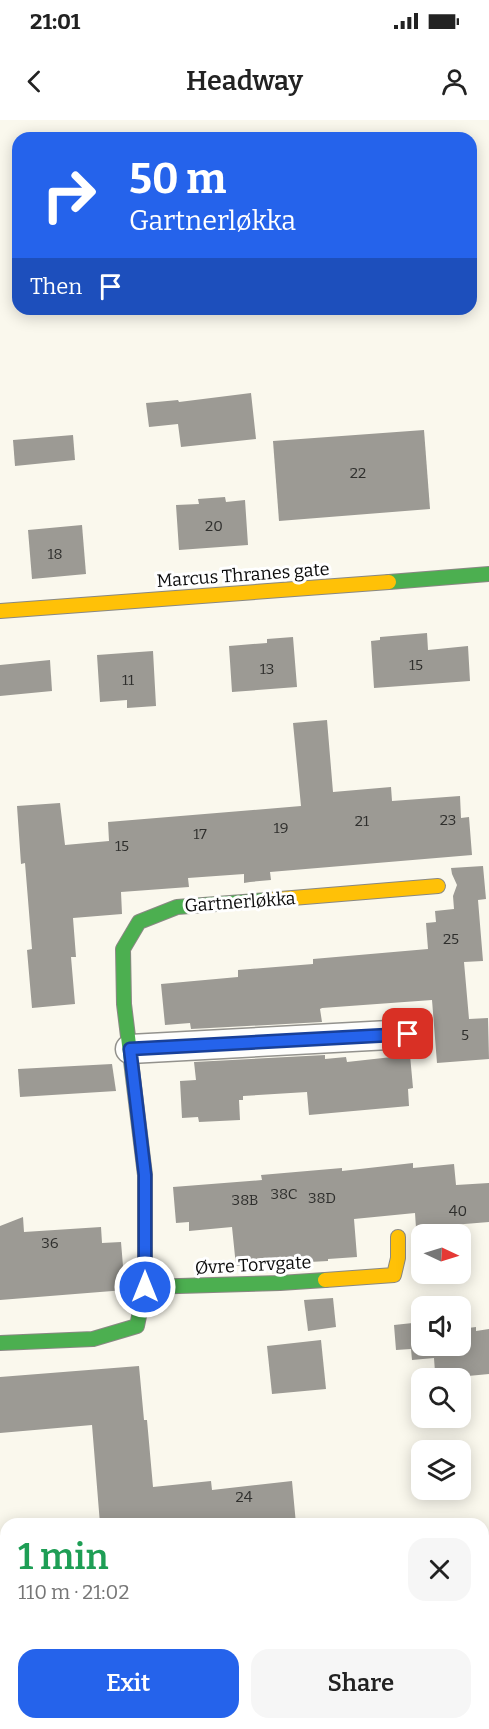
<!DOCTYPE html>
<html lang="en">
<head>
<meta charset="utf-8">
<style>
  :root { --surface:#fff; --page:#f6f6f6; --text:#222; --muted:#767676; --accent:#2563eb }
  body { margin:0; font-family:Bitter,serif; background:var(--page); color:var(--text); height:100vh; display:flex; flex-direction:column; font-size:22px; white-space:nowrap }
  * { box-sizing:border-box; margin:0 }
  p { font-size:20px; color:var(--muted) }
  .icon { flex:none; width:33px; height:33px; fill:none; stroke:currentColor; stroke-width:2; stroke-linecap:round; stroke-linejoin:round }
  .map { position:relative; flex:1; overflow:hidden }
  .panel { position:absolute; left:0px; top:1398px; width:489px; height:212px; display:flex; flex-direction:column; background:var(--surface); border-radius:18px 18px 0 0; box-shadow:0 3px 15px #0003 }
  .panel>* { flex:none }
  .guide { position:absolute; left:12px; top:12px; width:465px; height:183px; border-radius:18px; box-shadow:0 3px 15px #0003; background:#2563eb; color:#fff; overflow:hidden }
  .needle { width:39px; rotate:94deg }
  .tools { position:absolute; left:411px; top:1104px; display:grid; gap:12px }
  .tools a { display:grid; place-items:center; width:60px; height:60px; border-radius:12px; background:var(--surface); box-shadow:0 3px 15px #0003; font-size:30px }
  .pin { position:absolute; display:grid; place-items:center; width:51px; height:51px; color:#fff; margin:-26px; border-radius:12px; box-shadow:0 3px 9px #0006 }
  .me { position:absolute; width:66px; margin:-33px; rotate:0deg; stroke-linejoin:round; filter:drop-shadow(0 0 4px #0008) }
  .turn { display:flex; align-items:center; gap:21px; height:126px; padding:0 18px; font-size:27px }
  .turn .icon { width:78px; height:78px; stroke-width:2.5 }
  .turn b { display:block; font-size:42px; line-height:51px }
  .then { display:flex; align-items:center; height:57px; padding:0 18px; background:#0003; gap:12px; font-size:22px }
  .round { display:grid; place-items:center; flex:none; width:63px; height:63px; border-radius:18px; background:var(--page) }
  .headline { display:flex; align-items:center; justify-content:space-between; height:102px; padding:0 18px }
  h1 { font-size:36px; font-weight:600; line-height:45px; color:#1e9e55 }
  .action { display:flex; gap:12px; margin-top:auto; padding:12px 18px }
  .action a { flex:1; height:69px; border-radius:18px; background:var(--accent); color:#fff; font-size:24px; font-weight:600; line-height:69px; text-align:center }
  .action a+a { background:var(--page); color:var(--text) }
  .status { display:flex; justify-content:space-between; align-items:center; height:42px; padding:0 30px; background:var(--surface); direction:ltr }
  .status svg { height:16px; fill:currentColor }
  header { display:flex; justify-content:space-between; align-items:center; height:78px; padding:0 18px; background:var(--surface); font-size:27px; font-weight:600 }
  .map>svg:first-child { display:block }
  .building { fill:#9c9a94 }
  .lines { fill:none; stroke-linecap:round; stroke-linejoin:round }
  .lane-casing { stroke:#93928d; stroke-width:16 }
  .street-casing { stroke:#93928d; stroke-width:31 }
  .fast-casing { stroke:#898883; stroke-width:16 }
  .slow-casing { stroke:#898883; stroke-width:16 }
  .lane { stroke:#fefefc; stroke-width:14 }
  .street { stroke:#fefefc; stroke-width:28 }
  .fast { stroke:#4caf50; stroke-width:14 }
  .slow { stroke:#ffc107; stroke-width:14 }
  .route-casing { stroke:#184099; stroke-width:15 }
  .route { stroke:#2563eb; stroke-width:10 }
  .labels { text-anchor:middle; stroke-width:6; stroke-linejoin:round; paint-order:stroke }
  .number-label { font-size:15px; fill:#2f2f2d }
  .street-label { font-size:18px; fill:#0b0b0b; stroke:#fff }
</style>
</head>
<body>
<div class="status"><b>21:01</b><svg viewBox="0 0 49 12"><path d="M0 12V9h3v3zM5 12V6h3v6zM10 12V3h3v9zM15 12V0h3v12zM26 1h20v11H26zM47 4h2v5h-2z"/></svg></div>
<header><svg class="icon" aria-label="back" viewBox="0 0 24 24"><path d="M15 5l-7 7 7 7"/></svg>Headway<svg class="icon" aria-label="person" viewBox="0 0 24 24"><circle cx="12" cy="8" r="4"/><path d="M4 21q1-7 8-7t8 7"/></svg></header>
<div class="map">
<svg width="489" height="1609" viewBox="0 0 489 1609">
  <rect width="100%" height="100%" fill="#faf8ed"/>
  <g class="building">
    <path d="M251 273 256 319 181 327 178 304 149 307 146 283 178 280 179 282Z"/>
    <path d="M424 310 430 389 279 401 273 321Z"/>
    <path d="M73 315 75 340 15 346 13 320Z"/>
    <path d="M225 377 226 382 245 380 248 425 179 430 176 385 199 384 198 379Z"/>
    <path d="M82 405 86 454 32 459 28 410Z"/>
    <path d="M427 513 428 530 468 526 470 561 374 568 371 521 380 520V517Z"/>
    <path d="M293 517 297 567 232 572 229 526 267 523V519Z"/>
    <path d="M153 531 156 586 127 588V580L100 582 97 535Z"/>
    <path d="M50 540 52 571 0 576V545Z"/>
    <path d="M327 600 333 672 391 667 392 681 460 676 461 698 469 697 472 735 270 752 271 760 250 762 244 763V754L188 758 189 767 121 772 122 794 73 798 76 837H71L75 884 32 888 27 830 32 829 25 743 21 744 17 686 60 683 65 725 109 721 108 702 301 686 293 603Z"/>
    <path d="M483 746 486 779 478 780 483 841 464 842 469 899 488 898 489 939 437 943 432 880 322 888 320 889 322 902 191 909 190 903 165 905 161 864 238 857V850L313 844V839L428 829 426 803 436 802 435 791 454 789 453 776 457 765 452 754 451 748Z"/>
    <path d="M325 935V939L346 937 347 942 410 935 413 968 408 969 409 986 309 995 307 972 243 976V980H239L240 1000 199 1002 198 997 182 998 180 961 196 960 194 942Z"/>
    <path d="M112 944 116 971 20 977 18 949Z"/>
    <path d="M413 1043V1048L454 1044 456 1065 489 1063V1102L416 1108 415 1093 354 1099 357 1137 328 1139V1141L236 1146 232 1107 189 1111V1102L176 1103 173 1067 262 1060 261 1055 342 1048V1051Z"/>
    <path d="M23 1097 24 1112 101 1107 102 1123 121 1122 125 1170 0 1180V1106Z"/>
    <path d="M333 1178 336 1207 308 1211 304 1180Z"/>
    <path d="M422 1202V1226H460V1209L476 1207V1211L489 1209V1254L447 1258V1251L435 1252 434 1238 412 1240 411 1229 396 1230 394 1205Z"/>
    <path d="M321 1220 326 1269 272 1274 267 1226Z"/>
    <path d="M139 1246 144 1300H147L153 1367 211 1361 212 1370 292 1361 296 1404H100L92 1305 0 1313V1257Z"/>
  </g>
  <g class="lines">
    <defs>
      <path id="lane" d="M252 1604 253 1609"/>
      <g id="street">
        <path d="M130 929 408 914"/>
        <path d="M483 1442 489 1438"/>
        <path d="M0 1563 6 1562"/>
        <path d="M18 1604V1609"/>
      </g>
      <g id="fast">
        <path d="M389 462 489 454"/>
        <path d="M145 1167V1055L124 884 123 829 139 802 177 787 268 780"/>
        <path d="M0 1223 93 1219 137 1206 145 1167 280 1163 325 1160"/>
      </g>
      <g id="slow">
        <path d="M0 491 389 462"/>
        <path d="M268 780 438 766"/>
        <path d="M325 1160 394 1155 398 1138V1117"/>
      </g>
    </defs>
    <use href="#lane" class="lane-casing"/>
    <use href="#street" class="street-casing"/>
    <use href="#fast" class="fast-casing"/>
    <use href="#slow" class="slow-casing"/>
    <use href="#lane" class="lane"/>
    <use href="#street" class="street"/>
    <use href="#fast" class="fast"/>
    <use href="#slow" class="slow"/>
  </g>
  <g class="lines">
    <defs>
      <path id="route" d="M145 1167V1055L130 929 408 914"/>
    </defs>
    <use href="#route" class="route-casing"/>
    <use href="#route" class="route"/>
  </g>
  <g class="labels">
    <g class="number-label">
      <text x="358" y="358">22</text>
      <text x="214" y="411">20</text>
      <text x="55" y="439">18</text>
      <text x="416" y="550">15</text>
      <text x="267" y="554">13</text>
      <text x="128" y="565">11</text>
      <text x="448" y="705">23</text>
      <text x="362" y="706">21</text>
      <text x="281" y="713">19</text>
      <text x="200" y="719">17</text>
      <text x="122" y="731">15</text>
      <text x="451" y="824">25</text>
      <text x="465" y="920">5</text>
      <text x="284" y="1079">38C</text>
      <text x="322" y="1083">38D</text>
      <text x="245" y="1085">38B</text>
      <text x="458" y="1096">40</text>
      <text x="50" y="1128">36</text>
      <text x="244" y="1382">24</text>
    </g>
    <g class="street-label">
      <text transform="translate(243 455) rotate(-4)" y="6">Marcus Thranes gate</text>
      <text transform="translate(240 782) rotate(-4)" y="6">Gartnerløkka</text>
      <text transform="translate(253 1145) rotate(-3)" y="6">Øvre Torvgate</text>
    </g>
  </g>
</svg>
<div class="tools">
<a><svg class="needle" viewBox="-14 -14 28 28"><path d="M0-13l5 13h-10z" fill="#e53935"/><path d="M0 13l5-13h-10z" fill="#767676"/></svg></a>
<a><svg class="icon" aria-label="sound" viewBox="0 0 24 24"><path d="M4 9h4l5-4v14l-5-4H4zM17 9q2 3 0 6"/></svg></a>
<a><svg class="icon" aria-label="search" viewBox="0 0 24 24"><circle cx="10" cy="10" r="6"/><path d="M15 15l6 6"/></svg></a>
<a><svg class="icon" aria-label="layers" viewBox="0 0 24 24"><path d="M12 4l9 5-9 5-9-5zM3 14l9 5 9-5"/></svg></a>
</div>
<div class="pin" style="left:408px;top:914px;background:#d93025"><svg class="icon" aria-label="arrive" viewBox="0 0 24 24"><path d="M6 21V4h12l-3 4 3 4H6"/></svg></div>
<svg class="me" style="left:145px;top:1167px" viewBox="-20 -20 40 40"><circle r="17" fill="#2563eb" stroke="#fff" stroke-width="3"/><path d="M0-11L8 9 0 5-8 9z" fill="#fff"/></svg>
<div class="guide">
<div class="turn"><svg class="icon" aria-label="right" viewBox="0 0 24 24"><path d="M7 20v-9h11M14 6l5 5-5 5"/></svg><div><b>50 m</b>Gartnerløkka</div></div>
<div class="then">Then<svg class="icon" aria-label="arrive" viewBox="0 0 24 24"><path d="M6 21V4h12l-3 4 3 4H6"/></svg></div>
</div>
<section class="panel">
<div class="headline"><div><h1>1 min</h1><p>110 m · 21:02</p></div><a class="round"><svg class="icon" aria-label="close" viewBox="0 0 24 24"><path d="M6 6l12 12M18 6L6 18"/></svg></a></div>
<div class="action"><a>Exit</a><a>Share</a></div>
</section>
</div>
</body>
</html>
